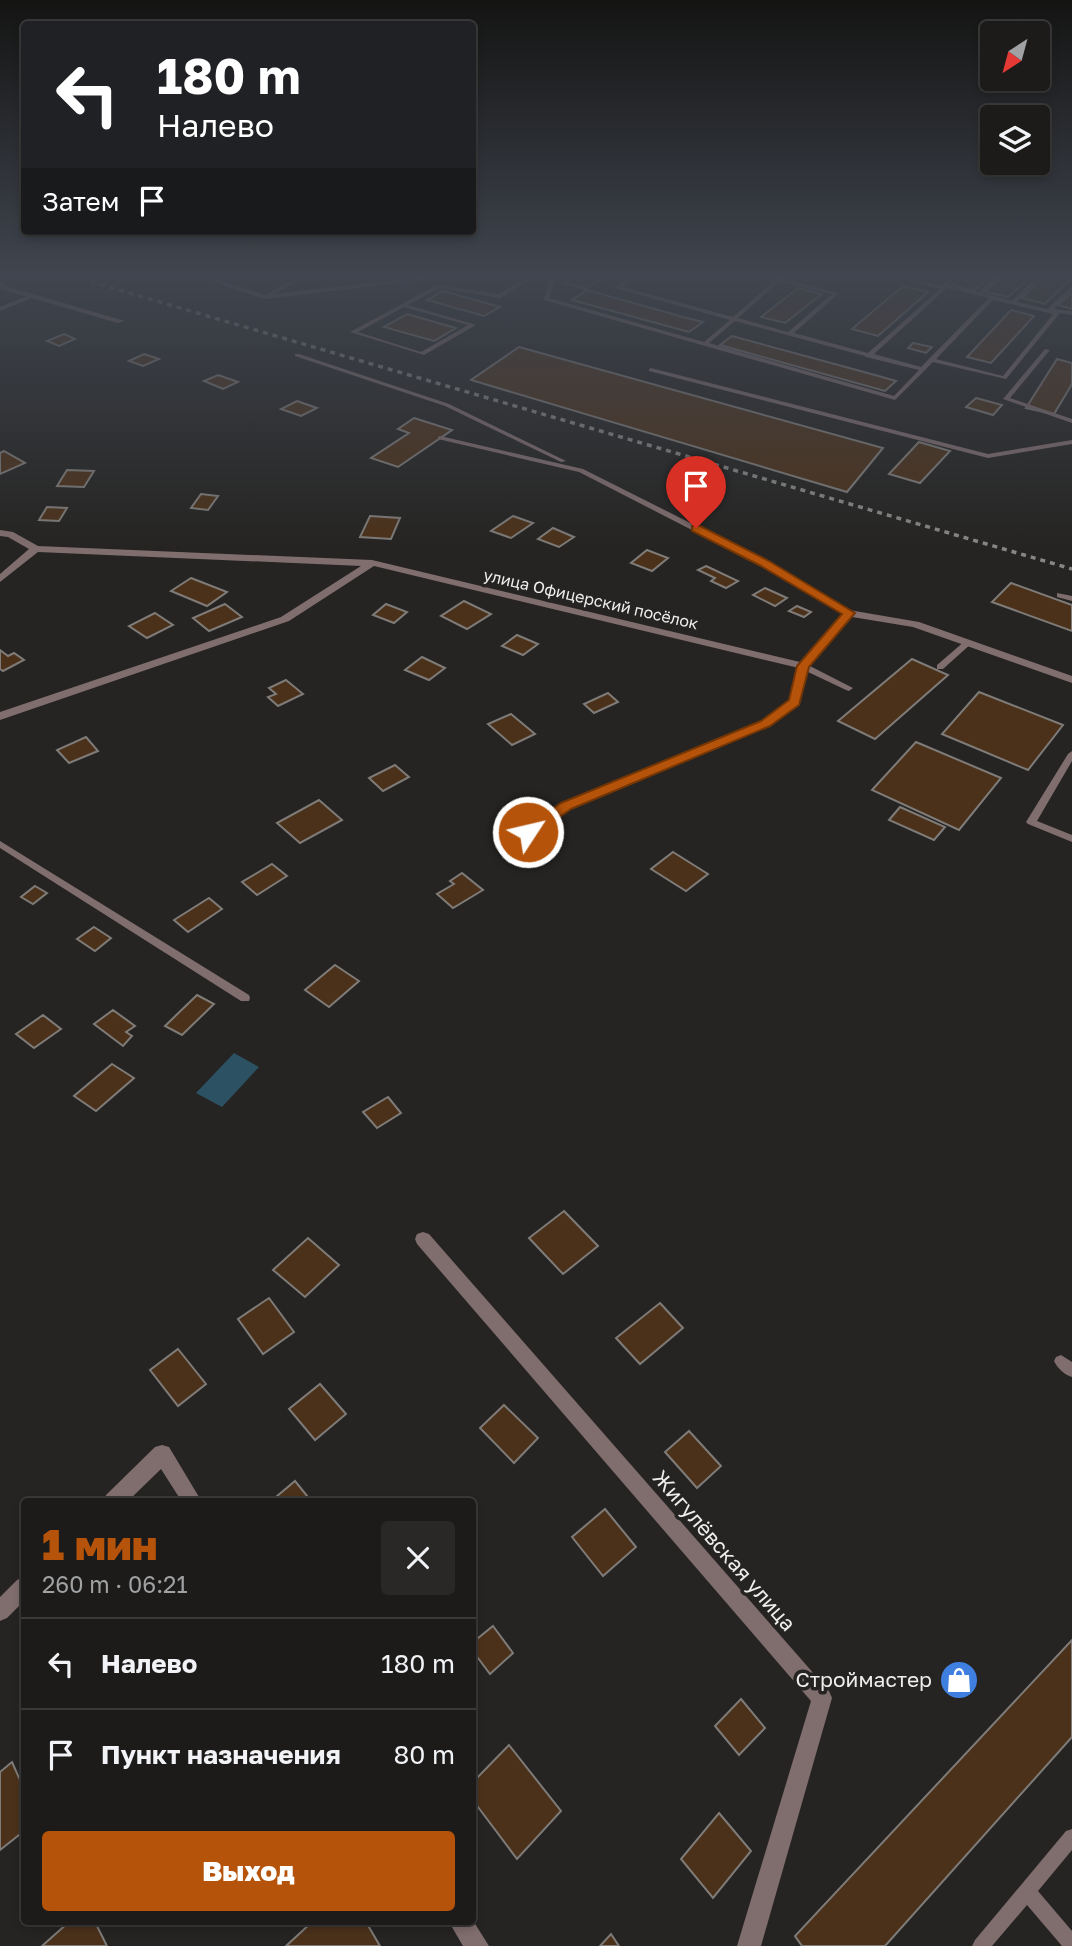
<!DOCTYPE html>
<html lang="ru">
<head>
<meta charset="utf-8">
<style>
  :root { --surface:#1c1b1a; --page:#292827; --text:#f1f3f6; --muted:#a0a1a2; --line:#3a3939; --accent:#b45309 }
  body { margin:0; font-family:"Golos Text",sans-serif; background:var(--page); color:var(--text); height:100vh; display:flex; flex-direction:column; font-size:26px; white-space:nowrap }
  * { box-sizing:border-box; margin:0 }
  p { font-size:23px; color:var(--muted) }
  .icon { flex:none; width:38px; height:38px; fill:none; stroke:currentColor; stroke-width:2; stroke-linecap:round; stroke-linejoin:round }
  .map { position:relative; flex:1; overflow:hidden }
  .panel { position:absolute; left:21px; top:1498px; width:455px; height:427px; display:flex; flex-direction:column; background:var(--surface); border-radius:7px; box-shadow:0 4px 10px #0003,0 0 0 2px var(--line) }
  .panel>* { flex:none }
  .banner { position:absolute; left:21px; top:21px; width:455px; height:214px; border-radius:7px; box-shadow:0 4px 10px #0003,0 0 0 2px var(--line); background:#202124; color:#fff; overflow:hidden }
  .needle { width:46px; rotate:216deg }
  .fabs { position:absolute; left:980px; top:21px; display:grid; gap:14px }
  .fabs a { display:grid; place-items:center; width:70px; height:70px; border-radius:7px; background:var(--surface); box-shadow:0 4px 10px #0003,0 0 0 2px var(--line); font-size:35px }
  .pin { position:absolute; display:grid; place-items:center; width:60px; height:60px; color:#fff; margin:-72px -30px; border-radius:50% 50% 50% 0; rotate:-45deg; box-shadow:0 0 7px #0007 }
  .pin .icon { rotate:45deg }
  .me { position:absolute; width:77px; margin:-38px; rotate:55deg; stroke-linejoin:round; filter:drop-shadow(0 0 5px #0008) }
  .turn { display:flex; align-items:center; gap:24px; height:147px; padding:0 21px; font-size:32px }
  .turn .icon { width:91px; height:91px; stroke-width:2.5 }
  .turn b { display:block; font-size:49px; line-height:60px }
  .then { display:flex; align-items:center; height:66px; padding:0 21px; background:#0003; gap:14px; font-size:26px }
  .round { display:grid; place-items:center; flex:none; width:74px; height:74px; border-radius:7px; background:var(--page) }
  .overview { display:flex; align-items:center; justify-content:space-between; height:119px; padding:0 21px }
  h1 { font-size:42px; font-weight:800; line-height:52px; color:var(--accent) }
  .action { display:flex; gap:14px; margin-top:auto; padding:14px 21px }
  .action a { flex:1; height:80px; border-radius:7px; background:var(--accent); color:#fff; font-size:28px; font-weight:800; line-height:80px; text-align:center }
  ul { padding:0; list-style:none }
  li { display:flex; align-items:center; gap:21px; height:91px; padding:0 21px; border-top:2px solid var(--line) }
  li div { flex:1 }
  li b { display:block; font-size:26px }
  li em { font-style:normal }
  .map>svg:first-child { display:block }
  .water { fill:#2c5163 }
  .building { fill:#4b311a; stroke:#7e7b78; stroke-width:2 }
  .lines { fill:none; stroke-linecap:round; stroke-linejoin:round }
  .lane { fill:#806d6e; fill-rule:evenodd }
  .street { fill:#806d6e; fill-rule:evenodd }
  .rail { stroke:#878684; stroke-width:3.5; stroke-dasharray:5 5; stroke-linecap:butt }
  .route { fill:#b45309; stroke:#753606; stroke-width:2 }
  .labels { text-anchor:middle; stroke-width:7; stroke-linejoin:round; paint-order:stroke }
  .far-street-label { font-size:16px; fill:#eeedeb; stroke:#252422 }
  .near-street-label { font-size:21px; fill:#eeedeb; stroke:#252422 }
  .near-poi-label { font-size:21px; fill:#eeedeb; stroke:#252422; text-anchor:end }
</style>
</head>
<body>
<div class="map">
<svg width="1072" height="1946" viewBox="0 0 1072 1946">
  <rect width="100%" height="100%" fill="#252422"/>
  <path class="water" d="M234 1053 259 1067 222 1107 196 1093Z"/>
  <g class="building">
    <path d="M576 276H606L585 289 564 283Z"/>
    <path d="M963 276H991L974 291 952 285Z"/>
    <path d="M1004 276H1032L1008 297 985 292Z"/>
    <path d="M1045 276 1072 278 1045 304 1022 298Z"/>
    <path d="M903 286 928 292 878 336 852 329Z"/>
    <path d="M798 288 822 294 785 323 761 317Z"/>
    <path d="M587 290 683 317 703 322 689 332 572 300Z"/>
    <path d="M443 291 500 307 484 316 427 300Z"/>
    <path d="M1072 293V309L1058 305Z"/>
    <path d="M1011 310 1034 316 991 363 967 357Z"/>
    <path d="M407 314 456 328 434 341 384 327Z"/>
    <path d="M64 334 75 339 59 346 47 341Z"/>
    <path d="M732 336 875 375 896 381 885 391 720 345Z"/>
    <path d="M913 343 932 347 926 353 908 348Z"/>
    <path d="M519 347 883 448 847 492 471 380Z"/>
    <path d="M144 354 159 359 143 366 129 361Z"/>
    <path d="M1057 359 1072 363V384L1054 414 1026 408Z"/>
    <path d="M218 375 238 382 223 389 204 381Z"/>
    <path d="M976 398 1002 405 993 415 966 407Z"/>
    <path d="M297 401 317 408 301 416 281 409Z"/>
    <path d="M414 418 452 430 398 467 371 458 409 433 398 429Z"/>
    <path d="M919 442 950 451 920 483 889 474Z"/>
    <path d="M4 451 25 463 0 474V453Z"/>
    <path d="M67 470 94 471 84 487 57 486Z"/>
    <path d="M201 494 218 496 208 510 191 508Z"/>
    <path d="M47 507 67 508 59 521 39 520Z"/>
    <path d="M370 516 400 518 391 539 360 537Z"/>
    <path d="M513 516 533 523 511 538 491 531Z"/>
    <path d="M553 528 574 537 559 547 538 539Z"/>
    <path d="M647 550 668 558 652 571 631 563Z"/>
    <path d="M706 566 738 581 726 588 711 581 715 578 698 570Z"/>
    <path d="M191 578 227 592 207 606 171 591Z"/>
    <path d="M1011 583 1072 605V631L992 602Z"/>
    <path d="M765 588 787 598 775 606 753 595Z"/>
    <path d="M464 601 491 614 467 629 441 616Z"/>
    <path d="M225 604 242 617 209 631 193 618Z"/>
    <path d="M386 604 407 612 394 623 373 615Z"/>
    <path d="M797 606 811 612 804 617 789 611Z"/>
    <path d="M155 613 173 625 147 638 129 626Z"/>
    <path d="M517 635 538 644 523 655 502 646Z"/>
    <path d="M0 650 8 656 14 653 24 660 3 671 0 669Z"/>
    <path d="M422 657 445 668 429 680 405 670Z"/>
    <path d="M912 659 948 675 875 739 838 721Z"/>
    <path d="M286 680 303 694 278 706 268 697 276 694 269 688Z"/>
    <path d="M979 692 1063 725 1028 770 942 734Z"/>
    <path d="M608 693 618 702 594 713 584 704Z"/>
    <path d="M511 714 535 734 512 745 488 724Z"/>
    <path d="M86 737 98 751 69 763 57 750Z"/>
    <path d="M916 742 1001 778 959 830 872 790Z"/>
    <path d="M395 765 409 777 383 791 369 778Z"/>
    <path d="M319 800 342 820 300 843 277 823Z"/>
    <path d="M900 807 945 827 934 840 889 820Z"/>
    <path d="M673 852 708 874 686 891 651 869Z"/>
    <path d="M272 864 287 876 257 895 242 882Z"/>
    <path d="M462 873 483 890 453 908 437 894 454 884 450 881Z"/>
    <path d="M35 886 47 893 33 904 21 897Z"/>
    <path d="M209 898 222 909 188 932 174 920Z"/>
    <path d="M94 927 111 938 95 951 77 939Z"/>
    <path d="M335 965 359 981 329 1007 305 990Z"/>
    <path d="M197 995 214 1004 182 1035 165 1026Z"/>
    <path d="M113 1010 135 1026 126 1032 132 1036 123 1046 94 1024Z"/>
    <path d="M43 1015 61 1029 34 1048 16 1034Z"/>
    <path d="M112 1064 134 1078 96 1111 74 1096Z"/>
    <path d="M388 1097 401 1113 377 1128 363 1112Z"/>
    <path d="M564 1211 598 1246 563 1274 529 1238Z"/>
    <path d="M308 1238 339 1265 305 1297 273 1270Z"/>
    <path d="M269 1298 294 1332 263 1354 238 1319Z"/>
    <path d="M660 1303 683 1328 640 1364 616 1338Z"/>
    <path d="M178 1349 206 1384 178 1406 150 1370Z"/>
    <path d="M320 1384 346 1414 315 1440 289 1409Z"/>
    <path d="M504 1405 538 1438 514 1463 480 1428Z"/>
    <path d="M689 1431 721 1466 697 1488 665 1452Z"/>
    <path d="M295 1481 312 1502H270Z"/>
    <path d="M605 1509 636 1547 603 1576 572 1537Z"/>
    <path d="M493 1626 513 1653 490 1674 472 1650V1643Z"/>
    <path d="M1072 1640V1737L885 1946H802L795 1936Z"/>
    <path d="M741 1699 765 1728 739 1755 715 1726Z"/>
    <path d="M509 1745 561 1811 517 1859 472 1799V1783Z"/>
    <path d="M12 1762 24 1789V1831L0 1850V1772Z"/>
    <path d="M719 1813 751 1851 713 1898 681 1859Z"/>
    <path d="M69 1922H95L107 1946H42Z"/>
    <path d="M312 1922H366L380 1946H286Z"/>
    <path d="M611 1934 619 1946H600Z"/>
  </g>
  <g class="lines">
    <g class="lane">
      <path d="M299 276H307L267 298 262 297Z"/>
      <path d="M529 276H536L500 298 440 288 408 305 476 325 424 355 350 332 437 285 499 294ZM404 307 468 325 421 352 358 332Z"/>
      <path d="M550 276H556L549 298 704 342 730 320 615 288 632 276H639L622 287 733 317 774 281 738 276 777 278 779 276H786L782 279 839 293 794 333 868 353 940 289 891 276H902L941 286 951 276H958L948 285 978 292 995 276H1002L983 293 1012 301 1037 276H1043L1017 302 1047 309 1072 286V291L1054 309 1072 311V315L1060 313 1006 379 933 362 895 400 544 300ZM779 282 832 294 788 332 738 318ZM947 288 989 298 921 367 874 354ZM993 300 1053 314 1003 376 936 359ZM735 321 865 356 866 357 919 370 894 396 709 343Z"/>
      <path d="M32 294 35 296 34 297 0 311V307Z"/>
      <path d="M1045 349 1050 350 1010 398 1072 419V423L1003 399Z"/>
      <path d="M295 354H299L449 404 566 461 561 462 445 406 295 356Z"/>
      <path d="M651 368 988 454 1072 440V444L988 458 649 371V369Z"/>
      <path d="M440 436 583 469 768 562 853 613 852 615H846L762 566 579 472 438 439V437Z"/>
      <path d="M1057 593 1072 596V601L1057 597Z"/>
      <path d="M965 641H968L972 643 943 669H937V665Z"/>
      <path d="M800 664H806L853 688 849 691 846 690 806 671 798 704 768 725 569 808 531 834H525L523 832 525 830 563 804 762 721 791 701Z"/>
      <path d="M1072 751V761L1037 821 1072 835V842L1028 824 1026 822 1068 754Z"/>
      <path d="M0 841 249 995 250 998 249 1001H241L0 848Z"/>
      <path d="M1061 1355 1072 1362V1377C1065 1375 1057 1368 1054 1361L1056 1357Z"/>
      <path d="M1072 1829V1850L1038 1891 1072 1931V1946H1062L1027 1905 992 1946H972L975 1940 1066 1831Z"/>
    </g>
    <g class="street">
      <path d="M195 276H207L265 295 432 276H458L265 299Z"/>
      <path d="M0 279 6 286 125 321 118 323 0 289Z"/>
      <path d="M0 530 13 532 38 546 372 560 800 662 845 611 849 610 919 622 1072 676V683L913 627 852 617 807 668 803 669 374 566 289 621 0 720V712L281 617 361 566 38 552 0 582V574L29 549 8 537 0 536Z"/>
      <path d="M423 1232 429 1234 829 1691 832 1698 761 1946H737L811 1701 417 1244 415 1239 417 1234Z"/>
      <path d="M162 1445 169 1447 202 1502H182L161 1469 127 1502H104L106 1495 155 1447Z"/>
      <path d="M24 1577V1601L7 1618 0 1621V1597L17 1580Z"/>
      <path d="M472 1919 489 1946H463L449 1922H472Z"/>
    </g>
    <path class="rail" d="M71 276 1072 569"/>
  </g>
  <linearGradient id="sky" x2="0" y2="1"><stop stop-color="#141413"/><stop offset="0.5" stop-color="#40454f"/><stop offset="1" stop-color="#40454f" stop-opacity="0"/></linearGradient>
  <rect width="1072" height="549" fill="url(#sky)"/>
  <path class="route" d="M692 526H700L769 561 855 613 809 667 799 705 770 726 571 809 533 836H523L521 832 523 829 561 803 761 721 789 700 797 666 842 614 761 566 692 531Z"/>
  <defs>
    <symbol id="shop-disc" viewBox="-11 -11 22 22"><circle r="9.5" fill="#3f7fe0" stroke="#252422"/><path d="M-5-2.5h2.3a2.7 3.5 0 0 1 5.4 0H5L5.5 6h-11ZM-1.5-2.5h3a1.5 2.3 0 0 0-3 0Z" fill="#fff"/></symbol>
  </defs>
  <g fill-rule="evenodd">
    <use href="#shop-disc" x="937" y="1658" width="44" height="44"/>
  </g>
  <g class="labels">
    <g class="far-street-label">
      <text transform="translate(591 599) rotate(13)" y="6">улица Офицерский посёлок</text>
    </g>
    <g class="near-street-label">
      <text transform="translate(724 1551) rotate(49)" y="7">Жигулёвская улица</text>
    </g>
    <g class="near-poi-label">
      <text x="932" y="1687">Строймастер</text>
    </g>
  </g>
</svg>
<div class="fabs">
<a><svg class="needle" viewBox="-14 -14 28 28"><path d="M0-13l5 13h-10z" fill="#e53935"/><path d="M0 13l5-13h-10z" fill="#a0a1a2"/></svg></a>
<a><svg class="icon" aria-label="layers" viewBox="0 0 24 24"><path d="M12 4l9 5-9 5-9-5zM3 14l9 5 9-5"/></svg></a>
</div>
<div class="pin" style="left:696px;top:528px;background:#d93025"><svg class="icon" aria-label="arrive" viewBox="0 0 24 24"><path d="M6 21V4h12l-3 4 3 4H6"/></svg></div>
<svg class="me" style="left:528px;top:832px" viewBox="-20 -20 40 40"><circle r="17" fill="#b45309" stroke="#fff" stroke-width="3"/><path d="M0-11L8 9 0 5-8 9z" fill="#fff"/></svg>
<div class="banner">
<div class="turn"><svg class="icon" aria-label="left" viewBox="0 0 24 24"><path d="M17 20v-9H6M10 6l-5 5 5 5"/></svg><div><b>180 m</b>Налево</div></div>
<div class="then">Затем<svg class="icon" aria-label="arrive" viewBox="0 0 24 24"><path d="M6 21V4h12l-3 4 3 4H6"/></svg></div>
</div>
<section class="panel">
<div class="overview"><div><h1>1 мин</h1><p>260 m · 06:21</p></div><a class="round"><svg class="icon" aria-label="close" viewBox="0 0 24 24"><path d="M6 6l12 12M18 6L6 18"/></svg></a></div>
<ul>
<li><svg class="icon" aria-label="left" viewBox="0 0 24 24"><path d="M17 20v-9H6M10 6l-5 5 5 5"/></svg><div><b>Налево</b></div><em>180 m</em></li>
<li><svg class="icon" aria-label="arrive" viewBox="0 0 24 24"><path d="M6 21V4h12l-3 4 3 4H6"/></svg><div><b>Пункт назначения</b></div><em>80 m</em></li>
</ul>
<div class="action"><a>Выход</a></div>
</section>
</div>
</body>
</html>
